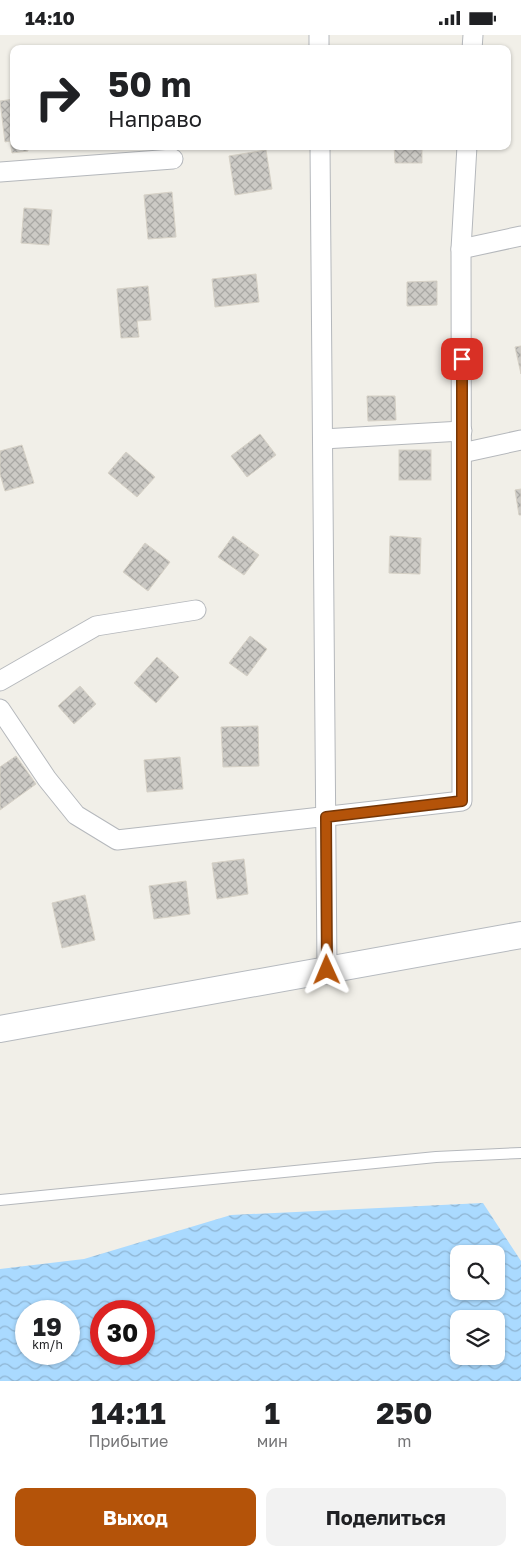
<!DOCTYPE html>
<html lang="ru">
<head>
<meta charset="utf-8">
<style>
  :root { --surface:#fff; --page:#f2f2f2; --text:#202124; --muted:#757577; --accent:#b45309 }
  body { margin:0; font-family:"Golos Text",sans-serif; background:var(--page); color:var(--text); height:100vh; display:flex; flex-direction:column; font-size:19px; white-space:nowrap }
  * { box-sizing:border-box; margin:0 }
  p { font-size:16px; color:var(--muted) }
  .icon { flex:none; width:28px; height:28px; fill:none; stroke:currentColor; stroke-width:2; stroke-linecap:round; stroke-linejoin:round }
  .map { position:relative; height:1346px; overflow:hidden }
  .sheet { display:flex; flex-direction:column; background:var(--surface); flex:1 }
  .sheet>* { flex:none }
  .guide { position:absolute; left:10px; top:10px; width:501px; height:105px; border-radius:10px; box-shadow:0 1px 4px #0004; background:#fff; color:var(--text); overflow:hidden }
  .tools { position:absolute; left:450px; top:1210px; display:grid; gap:10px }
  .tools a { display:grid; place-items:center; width:55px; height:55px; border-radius:10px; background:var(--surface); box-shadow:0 1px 4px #0004; font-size:25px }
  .speed { position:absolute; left:15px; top:1265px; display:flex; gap:10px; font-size:25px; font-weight:700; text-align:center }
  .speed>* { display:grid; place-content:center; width:65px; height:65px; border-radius:50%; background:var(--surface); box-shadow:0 1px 4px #0004; line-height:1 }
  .speed small { font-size:12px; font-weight:400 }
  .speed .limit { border:8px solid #d22; background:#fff; color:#111 }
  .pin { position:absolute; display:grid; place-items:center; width:42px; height:42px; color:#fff; margin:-21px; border-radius:10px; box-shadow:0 2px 8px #0006 }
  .me { position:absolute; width:55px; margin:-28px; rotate:359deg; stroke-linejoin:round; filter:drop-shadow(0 0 4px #0008) }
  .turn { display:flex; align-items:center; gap:18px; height:105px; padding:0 15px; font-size:22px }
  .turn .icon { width:65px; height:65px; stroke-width:2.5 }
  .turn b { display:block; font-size:35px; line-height:42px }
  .eta { display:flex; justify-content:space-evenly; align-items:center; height:85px; text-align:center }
  .eta b { font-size:30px; font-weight:700; line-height:35px }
  .cta { display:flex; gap:10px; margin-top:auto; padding:10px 15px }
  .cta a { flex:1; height:58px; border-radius:10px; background:var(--accent); color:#fff; font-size:20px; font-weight:700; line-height:58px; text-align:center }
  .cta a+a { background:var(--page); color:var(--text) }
  .status { display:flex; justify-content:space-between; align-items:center; height:35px; padding:0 25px; background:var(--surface); direction:ltr }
  .status svg { height:14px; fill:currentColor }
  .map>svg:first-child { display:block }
  .water { fill:url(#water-waves); fill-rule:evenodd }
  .building { fill:url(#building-cross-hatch); stroke:#d6d1c6 }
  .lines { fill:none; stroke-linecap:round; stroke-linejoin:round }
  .lane-casing { stroke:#b5b8bc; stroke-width:12 }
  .street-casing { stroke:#b5b8bc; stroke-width:21 }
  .secondary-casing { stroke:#b6babf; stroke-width:28 }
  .lane { stroke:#fff; stroke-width:10 }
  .street { stroke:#fff; stroke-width:19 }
  .secondary { stroke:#fff; stroke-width:26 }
  .route-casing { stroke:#753606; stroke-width:12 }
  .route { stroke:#b45309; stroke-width:9 }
</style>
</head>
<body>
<div class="status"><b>14:10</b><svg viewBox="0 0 49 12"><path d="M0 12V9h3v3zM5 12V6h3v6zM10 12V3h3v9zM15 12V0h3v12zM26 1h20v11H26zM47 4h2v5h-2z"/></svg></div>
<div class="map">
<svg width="521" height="1346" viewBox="0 0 521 1346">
  <defs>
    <pattern id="water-waves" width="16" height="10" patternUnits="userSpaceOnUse" patternTransform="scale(1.25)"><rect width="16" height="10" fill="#aadaff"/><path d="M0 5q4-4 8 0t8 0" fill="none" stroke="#8eb4d2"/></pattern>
    <pattern id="building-cross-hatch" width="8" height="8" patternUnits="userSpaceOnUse" patternTransform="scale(1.25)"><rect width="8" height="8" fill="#cccac5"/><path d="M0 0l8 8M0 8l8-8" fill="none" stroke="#a9a8a4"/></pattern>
  </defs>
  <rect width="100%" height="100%" fill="#f1efe8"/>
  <path class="water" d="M483 1168 521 1226V1346H0V1234L84 1224 231 1180ZM459 1219H496V1256H459ZM26 1276H69V1319H26ZM101 1276H144V1319H101ZM459 1284H496V1321H459Z"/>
  <g class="building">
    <path d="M14 64V111H27L28 116 12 118 10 106 5 107 0 66Z"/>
    <path d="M394 111H422V128H395Z"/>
    <path d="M266 115 272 154 235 160 229 121Z"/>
    <path d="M172 157 176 202 148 204 144 160Z"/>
    <path d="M24 173 52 175 49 210 21 208Z"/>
    <path d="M256 239 259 267 215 272 212 244Z"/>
    <path d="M437 246V270L407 271V247Z"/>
    <path d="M148 251 151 285 137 286 139 302 121 303 117 254Z"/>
    <path d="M521 311V339L515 312Z"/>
    <path d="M367 361H395L396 385 368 386Z"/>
    <path d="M260 399 276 420 247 442 231 421Z"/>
    <path d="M22 410 34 448 5 456 0 439V416Z"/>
    <rect x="399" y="415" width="32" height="30"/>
    <path d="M126 417 155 442 137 462 108 438Z"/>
    <path d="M521 454V480H519L515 455Z"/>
    <path d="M233 501 259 520 244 540 218 522Z"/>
    <path d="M390 501 421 503 420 539 389 538Z"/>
    <path d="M145 508 170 527 148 556 123 537Z"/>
    <path d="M250 601 267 614 247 641 229 628Z"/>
    <path d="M157 622 179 642 156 668 134 648Z"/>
    <path d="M80 651 96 669 74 689 58 671Z"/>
    <path d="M258 691 259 731 223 732 221 692Z"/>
    <path d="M16 721 36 749 0 775V732Z"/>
    <path d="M180 722 183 754 147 757 144 725Z"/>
    <path d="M244 824 248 859 217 864 212 828Z"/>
    <path d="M186 846 190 879 154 884 149 851Z"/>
    <path d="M85 860 95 905 62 913 52 868Z"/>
  </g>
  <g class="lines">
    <defs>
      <path id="lane" d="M0 1165 436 1122 521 1118"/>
      <g id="street">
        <path d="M319 0V14"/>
        <path d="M472 14 473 0"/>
        <path d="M320 111 327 935"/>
        <path d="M0 137 173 124"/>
        <path d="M461 214 521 201"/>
        <path d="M323 404 462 396"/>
        <path d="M462 418 521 405"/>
        <path d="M0 646 96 591 196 575"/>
        <path d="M0 674 47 744 76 780 117 805 462 766 461 214 467 111"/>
      </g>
      <path id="secondary" d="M0 994 521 900"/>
    </defs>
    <use href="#lane" class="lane-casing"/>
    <use href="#street" class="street-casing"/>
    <use href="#secondary" class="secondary-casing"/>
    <use href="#lane" class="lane"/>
    <use href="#street" class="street"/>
    <use href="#secondary" class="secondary"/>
  </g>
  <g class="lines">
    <defs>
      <path id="route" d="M327 935 326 782 462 766V324"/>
    </defs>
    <use href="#route" class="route-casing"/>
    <use href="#route" class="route"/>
  </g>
</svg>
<div class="tools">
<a><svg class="icon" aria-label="search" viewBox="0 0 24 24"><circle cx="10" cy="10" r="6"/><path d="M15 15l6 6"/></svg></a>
<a><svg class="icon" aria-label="layers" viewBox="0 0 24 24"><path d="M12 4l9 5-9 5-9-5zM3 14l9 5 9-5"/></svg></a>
</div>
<div class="speed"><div>19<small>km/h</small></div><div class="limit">30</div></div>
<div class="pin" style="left:462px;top:324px;background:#d93025"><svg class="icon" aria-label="arrive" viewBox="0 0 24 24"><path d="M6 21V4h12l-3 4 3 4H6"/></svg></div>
<svg class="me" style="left:327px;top:935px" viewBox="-20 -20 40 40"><path d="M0-17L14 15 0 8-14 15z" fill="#b45309" stroke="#fff" stroke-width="4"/></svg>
<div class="guide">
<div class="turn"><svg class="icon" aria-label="right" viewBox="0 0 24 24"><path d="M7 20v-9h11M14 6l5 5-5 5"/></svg><div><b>50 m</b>Направо</div></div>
</div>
</div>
<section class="sheet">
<div class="eta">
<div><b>14:11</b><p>Прибытие</p></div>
<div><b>1</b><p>мин</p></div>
<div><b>250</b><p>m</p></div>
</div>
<div class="cta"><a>Выход</a><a>Поделиться</a></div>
</section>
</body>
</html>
